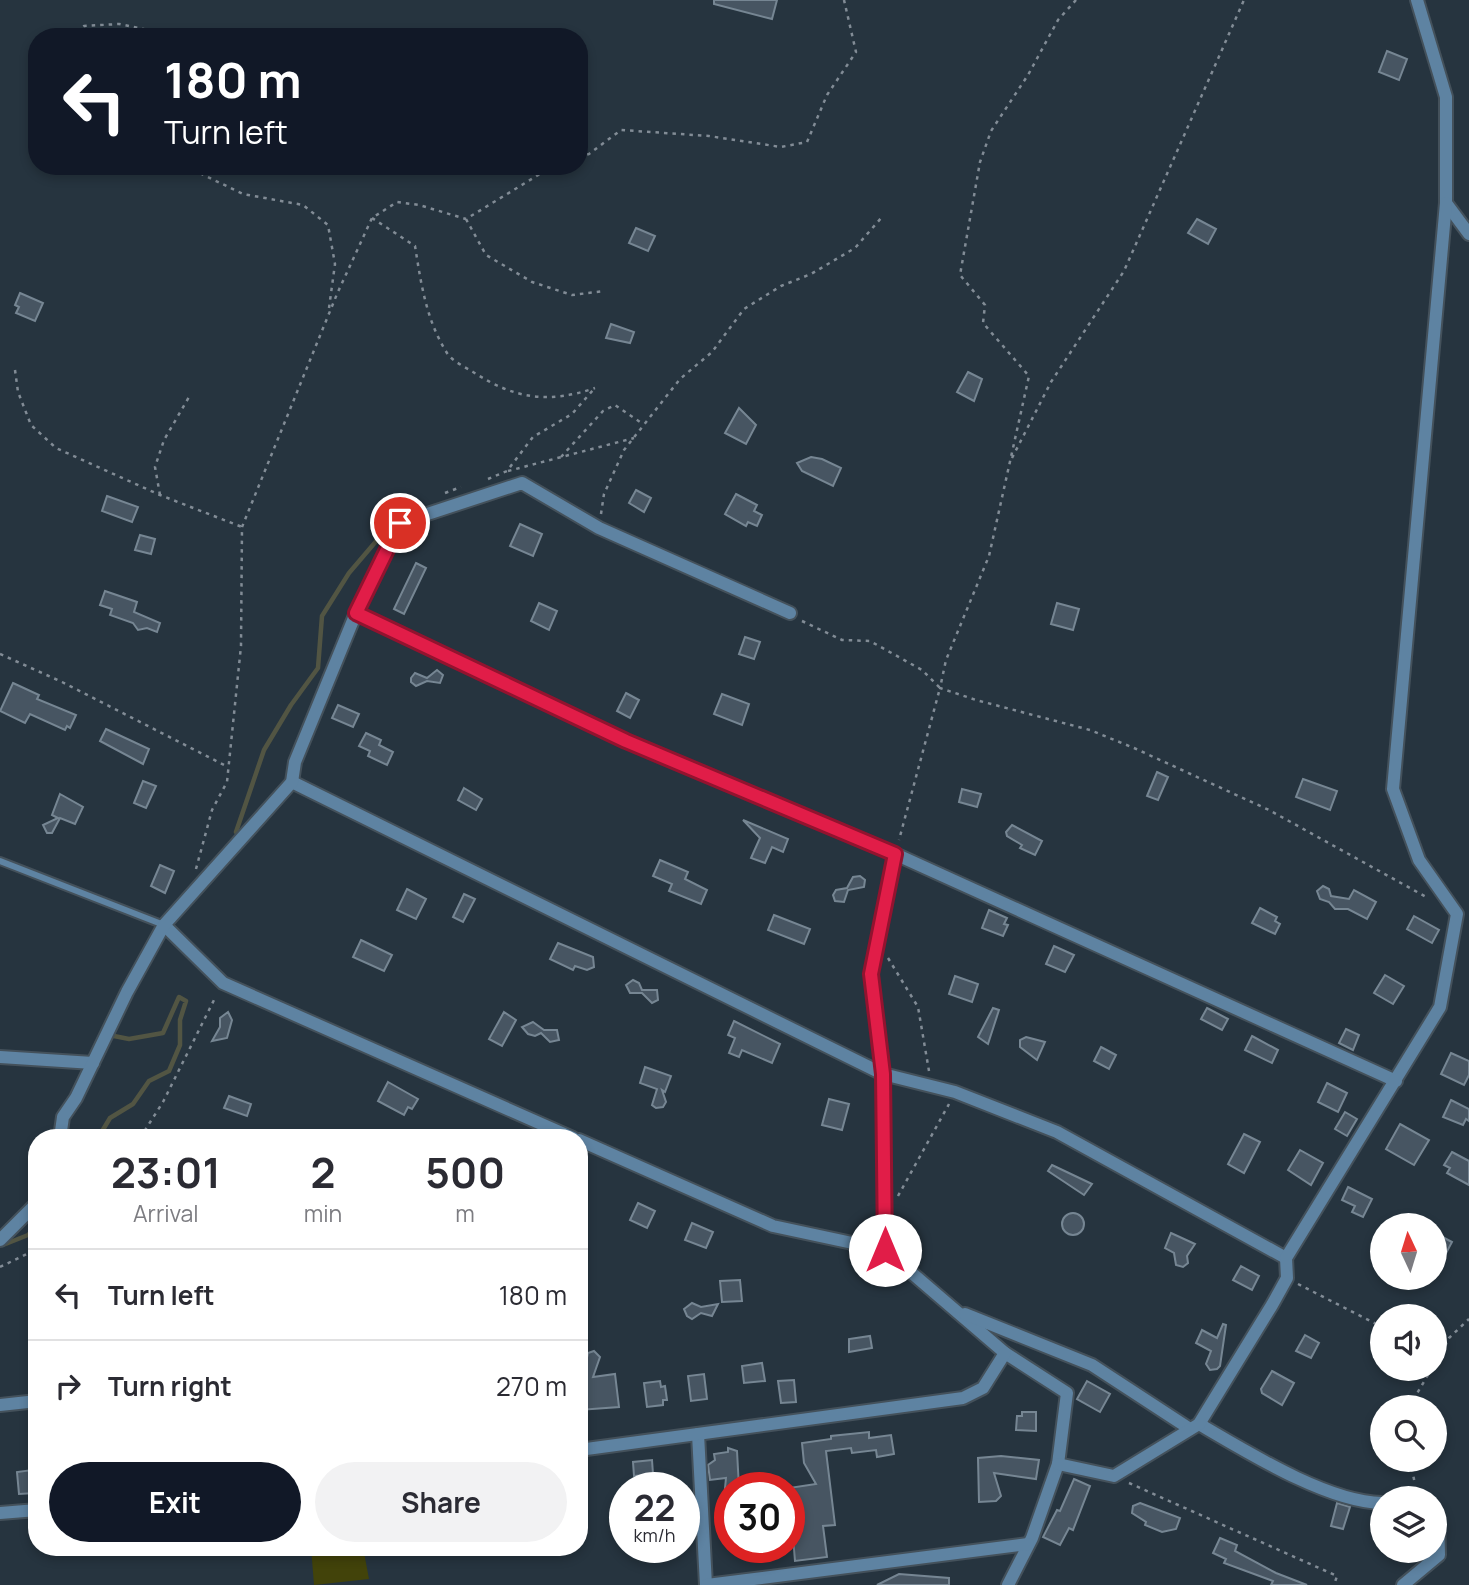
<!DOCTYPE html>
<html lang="en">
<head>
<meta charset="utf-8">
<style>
  :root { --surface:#fff; --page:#f2f2f3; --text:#2b2b33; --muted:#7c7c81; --line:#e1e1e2; --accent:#111827 }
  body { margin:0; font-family:Manrope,sans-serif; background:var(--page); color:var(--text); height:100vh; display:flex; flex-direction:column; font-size:26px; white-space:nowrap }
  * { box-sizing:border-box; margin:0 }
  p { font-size:23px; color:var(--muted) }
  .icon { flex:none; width:38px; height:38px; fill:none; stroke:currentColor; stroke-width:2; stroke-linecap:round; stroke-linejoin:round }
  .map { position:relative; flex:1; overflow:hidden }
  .drawer { position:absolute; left:28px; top:1129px; width:560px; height:427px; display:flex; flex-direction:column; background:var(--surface); border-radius:28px; box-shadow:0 4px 10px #0003 }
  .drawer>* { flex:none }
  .banner { position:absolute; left:28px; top:28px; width:560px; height:147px; border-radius:28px; box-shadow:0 4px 10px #0003; background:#111827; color:#fff; overflow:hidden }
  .needle { width:46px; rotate:356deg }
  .tools { position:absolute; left:1370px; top:1213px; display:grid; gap:14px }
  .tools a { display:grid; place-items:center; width:77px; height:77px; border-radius:50%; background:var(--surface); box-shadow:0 4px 10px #0003; font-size:35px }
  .speed { position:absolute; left:609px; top:1472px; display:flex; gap:14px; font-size:35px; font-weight:700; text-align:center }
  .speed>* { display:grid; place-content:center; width:91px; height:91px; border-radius:50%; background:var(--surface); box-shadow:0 4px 10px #0003; line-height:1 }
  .speed small { font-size:18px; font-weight:400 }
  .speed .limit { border:10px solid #d22; background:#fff; color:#111 }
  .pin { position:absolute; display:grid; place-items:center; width:60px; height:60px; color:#fff; margin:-30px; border:4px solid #fff; border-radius:50%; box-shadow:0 2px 7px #0007 }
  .me { position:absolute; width:77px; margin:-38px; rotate:0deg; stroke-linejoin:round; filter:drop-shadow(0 0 5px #0008) }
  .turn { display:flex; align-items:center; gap:24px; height:147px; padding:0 21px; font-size:32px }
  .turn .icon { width:91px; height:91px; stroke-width:2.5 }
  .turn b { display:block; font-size:49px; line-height:60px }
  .eta { display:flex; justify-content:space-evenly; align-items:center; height:119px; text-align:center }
  .eta b { font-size:42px; font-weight:700; line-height:49px }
  .button { display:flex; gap:14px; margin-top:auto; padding:14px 21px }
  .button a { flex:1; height:80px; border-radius:42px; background:var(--accent); color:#fff; font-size:28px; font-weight:700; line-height:80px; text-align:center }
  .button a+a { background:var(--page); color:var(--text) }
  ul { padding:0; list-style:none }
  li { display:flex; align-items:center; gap:21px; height:91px; padding:0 21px; border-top:2px solid var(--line) }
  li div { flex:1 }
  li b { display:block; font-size:26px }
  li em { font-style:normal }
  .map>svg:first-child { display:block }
  .green { fill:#42430a }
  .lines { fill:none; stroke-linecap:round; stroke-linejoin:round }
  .stream { stroke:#525543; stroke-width:4.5 }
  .building { fill:#475562; stroke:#768693; stroke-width:2 }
  .lane-casing { stroke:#44515b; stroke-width:10 }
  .street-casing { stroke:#44515b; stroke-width:16 }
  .path { stroke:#828c96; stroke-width:2.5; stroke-dasharray:3.5 5; stroke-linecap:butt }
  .lane { stroke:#5e83a2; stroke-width:6 }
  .street { stroke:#5e83a2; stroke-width:12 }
  .route-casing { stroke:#92132f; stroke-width:18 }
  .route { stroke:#e11d48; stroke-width:12 }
</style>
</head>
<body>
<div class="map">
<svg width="1469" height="1585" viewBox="0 0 1469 1585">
  <rect width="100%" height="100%" fill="#26343f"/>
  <path class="green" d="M311 1547H363L369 1579 314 1585Z"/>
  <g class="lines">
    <g class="stream">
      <path d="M236 832 264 750 291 705 318 668 322 616 349 573 378 539"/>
      <path d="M98 1138 110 1118 133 1104 149 1081 169 1071 180 1045V1020L186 1001 179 997 163 1033 129 1039 109 1035"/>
      <path d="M3 1245 28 1235 37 1227"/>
    </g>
  </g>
  <g class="building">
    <path d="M714 0H777L772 19 714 4Z"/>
    <path d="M1387 51 1407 59 1399 80 1379 72Z"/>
    <path d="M1197 219 1216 229 1208 244 1188 233Z"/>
    <path d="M636 228 655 236 648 251 629 243Z"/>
    <path d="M20 293 43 303 35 321 16 313 19 307 15 305Z"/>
    <path d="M611 324 634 332 630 343 606 338Z"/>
    <path d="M968 372 982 379 974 401 957 392Z"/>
    <path d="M739 408 756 425 746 444 725 433Z"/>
    <path d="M811 457 822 459 841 468 833 486 802 471 797 463Z"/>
    <path d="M636 490 651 498 644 512 629 503Z"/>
    <path d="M736 494 757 505 754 511 762 515 757 526 748 522 746 526 725 514Z"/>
    <path d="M107 496 138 507 132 522 102 511Z"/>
    <path d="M520 524 542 534 533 556 510 546Z"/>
    <path d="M140 535 155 539 151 554 135 550Z"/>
    <path d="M416 563 426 568 404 614 394 609Z"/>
    <path d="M105 591 137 602 134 612 160 623 157 632 147 628 138 630 133 623 110 615 112 609 100 605Z"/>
    <path d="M539 603 557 611 549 630 531 621Z"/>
    <path d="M1057 603 1079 609 1073 630 1051 624Z"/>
    <path d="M745 637 760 642 754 659 739 654Z"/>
    <path d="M437 670 443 675 440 683 427 681 416 686 411 682V678L415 673 427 678Z"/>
    <path d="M13 683 39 695 37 699 76 715 70 728 67 726 65 730 30 714 25 723 0 711Z"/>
    <path d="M626 693 639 700 630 718 617 711Z"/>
    <path d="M722 694 749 704 742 725 714 714Z"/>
    <path d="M338 705 359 714 353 727 332 718Z"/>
    <path d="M106 729 149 749 143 764 100 741Z"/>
    <path d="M366 733 381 740 379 745 393 752 387 765 368 756 370 751 359 746Z"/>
    <path d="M1157 772 1168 777 1158 800 1147 796Z"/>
    <path d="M1303 779 1337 791 1330 810 1296 797Z"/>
    <path d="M143 781 156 786 146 808 134 803Z"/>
    <path d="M464 788 482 799 476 810 458 800Z"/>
    <path d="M962 789 981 794 977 807 959 802Z"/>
    <path d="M60 794 83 807 75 824 60 818 52 833H47L43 825 58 818 52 815Z"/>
    <path d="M743 820 788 839 783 852 772 847 765 863 751 858 760 838Z"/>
    <path d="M1012 825 1042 841 1035 855 1020 848 1022 845 1007 836 1006 832Z"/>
    <path d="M660 860 688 872 685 879 707 890 701 904 669 891 672 884 653 876Z"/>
    <path d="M160 865 174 871 165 893 151 886Z"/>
    <path d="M860 876 865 880 864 887 848 890 844 902 835 901 833 895 836 890 847 888 853 877Z"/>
    <path d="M1323 886 1329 889 1331 896 1349 899 1354 890 1376 902 1367 919 1348 909H1335L1329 902 1320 899 1317 891Z"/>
    <path d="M407 889 426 899 416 919 397 910Z"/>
    <path d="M464 894 475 899 463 922 453 917Z"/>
    <path d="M1260 908 1277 917 1275 921 1280 924 1275 934 1252 923Z"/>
    <path d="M989 910 1007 918 1004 924 1008 925 1003 936 982 928Z"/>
    <path d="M774 915 810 929 804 944 768 930Z"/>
    <path d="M1414 916 1439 930 1432 943 1407 929Z"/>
    <path d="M361 940 392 955 384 971 353 957Z"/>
    <path d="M558 943 593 957 594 967 587 970 575 966 573 970 550 959Z"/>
    <path d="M1054 946 1074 955 1065 972 1046 964Z"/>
    <path d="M1385 975 1404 986 1393 1004 1374 993Z"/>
    <path d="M955 976 978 984 972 1002 949 994Z"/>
    <path d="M633 980 639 983 642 990H657L658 1000 652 1003 642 993H630L626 985Z"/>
    <path d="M993 1008 999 1010 988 1044 978 1037Z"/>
    <path d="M1207 1008 1228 1019 1222 1030 1201 1019Z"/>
    <path d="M228 1012 232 1020 227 1038 212 1041 220 1027V1018Z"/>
    <path d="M504 1012 516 1020 502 1046 489 1039Z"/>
    <path d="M734 1021 780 1044 772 1063 742 1050 739 1057 729 1053 735 1038 728 1035Z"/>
    <path d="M533 1022 544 1030H557L559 1040 550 1042 541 1033 535 1036 528 1034 522 1027Z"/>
    <path d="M1346 1029 1359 1035 1353 1050 1339 1043Z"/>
    <path d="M1252 1036 1278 1050 1272 1063 1245 1050Z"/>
    <path d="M1026 1037 1045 1042 1037 1060 1020 1047V1040Z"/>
    <path d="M1101 1047 1116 1055 1109 1069 1094 1061Z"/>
    <path d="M1451 1053 1469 1061V1075L1464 1085 1441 1074Z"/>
    <path d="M645 1067 671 1076 665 1092 662 1090 666 1102 663 1107 656 1108 652 1105 657 1089 640 1083Z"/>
    <path d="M388 1082 418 1099 412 1109 408 1107 404 1115 378 1101Z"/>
    <path d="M1327 1083 1347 1093 1338 1112 1318 1102Z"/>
    <path d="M229 1096 251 1104 247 1116 224 1108Z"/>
    <path d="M829 1099 849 1104 842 1130 822 1125Z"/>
    <path d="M1451 1100 1469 1109V1121L1466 1119 1463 1125 1443 1117Z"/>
    <path d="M1345 1112 1357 1119 1347 1136 1335 1129Z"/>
    <path d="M1400 1124 1429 1140 1414 1165 1386 1149Z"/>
    <path d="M1244 1134 1260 1142 1244 1173 1228 1164Z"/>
    <path d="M1300 1150 1323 1163 1311 1185 1288 1170Z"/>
    <path d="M1452 1152 1469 1161V1185L1447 1173 1450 1168 1444 1165Z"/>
    <path d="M1052 1165 1092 1184 1084 1195 1048 1171Z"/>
    <path d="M1348 1187 1372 1199 1363 1217 1352 1212 1355 1206 1342 1200Z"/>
    <path d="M638 1203 655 1211 647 1228 630 1220Z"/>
    <circle cx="1073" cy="1224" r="11"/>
    <path d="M692 1223 713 1232 706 1248 685 1240Z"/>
    <path d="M1171 1233 1195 1244 1187 1256 1188 1263 1183 1267 1176 1265 1174 1253 1165 1248Z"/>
    <path d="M1435 1233 1452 1242 1435 1274Z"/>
    <path d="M1241 1266 1259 1276 1252 1290 1233 1280Z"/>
    <path d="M740 1280 742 1301 722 1302 720 1281Z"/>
    <path d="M692 1303 701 1307 718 1304 712 1316 701 1313 692 1319 687 1316 684 1309Z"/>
    <path d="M1223 1324 1226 1325 1220 1366 1217 1369 1210 1370 1206 1364 1211 1351 1196 1343 1202 1330 1217 1338Z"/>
    <path d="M1305 1335 1319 1343 1311 1358 1296 1351Z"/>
    <path d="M870 1336 872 1348 849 1352V1339Z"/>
    <path d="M594 1351 600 1357 593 1377 615 1374 619 1407 579 1410V1363L586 1362 588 1353Z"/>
    <path d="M762 1363 765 1381 744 1383 742 1366Z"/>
    <path d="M1272 1371 1294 1383 1282 1405 1262 1393 1261 1389Z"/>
    <path d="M704 1374 707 1399 691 1401 688 1376Z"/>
    <path d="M794 1380 796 1402 781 1403 778 1381Z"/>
    <path d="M660 1381 661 1387 665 1386 667 1400H663V1405L647 1407 644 1383Z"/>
    <path d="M1087 1381 1110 1394 1100 1412 1077 1399Z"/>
    <path d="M1022 1412H1036V1431L1016 1430 1017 1416H1022Z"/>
    <path d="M869 1432V1438L891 1435 894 1454 877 1457 876 1450 852 1453 851 1448 826 1451 835 1525 823 1526 827 1557 795 1561 789 1488 816 1484 804 1463 802 1443 831 1439V1436Z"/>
    <path d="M728 1448 737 1451 739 1488H725L726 1478 710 1480 708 1465 715 1460 714 1454 728 1452Z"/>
    <path d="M1001 1456 1039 1460 1036 1479 994 1473 1001 1496 996 1501 979 1502 978 1458Z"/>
    <path d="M652 1460 653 1474 634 1476 633 1462Z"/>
    <path d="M32 1470 35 1493 19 1494 17 1472Z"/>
    <path d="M1074 1479 1090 1486 1073 1530 1069 1528 1060 1545 1043 1537 1057 1510 1060 1511Z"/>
    <path d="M1140 1503 1180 1518 1176 1529 1162 1532 1145 1525 1146 1522 1132 1513 1133 1506Z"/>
    <path d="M1337 1503 1350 1507 1343 1529 1331 1526Z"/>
    <path d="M1220 1538 1237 1545 1235 1551 1276 1573 1307 1585H1271L1273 1581 1224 1563 1226 1559 1213 1553Z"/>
    <path d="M899 1574 949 1578V1585H877Z"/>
  </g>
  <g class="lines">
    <defs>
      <path id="lane" d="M0 861 164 925"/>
      <g id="street">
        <path d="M1417 0 1446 97V203L1469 234"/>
        <path d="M356 613 626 741 895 854 1396 1081"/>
        <path d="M292 782 883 1074 885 1250 1005 1353 1067 1393 1058 1464 1032 1538 1008 1585"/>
        <path d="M895 854 871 974 883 1074 955 1092 1057 1132 1286 1258"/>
        <path d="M164 925 223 983 573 1138"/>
        <path d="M0 1057 93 1063"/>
        <path d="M60 1138 63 1117 76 1098 127 992 164 925 292 782 295 762 356 613 400 523 522 483 599 528 790 613"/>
        <path d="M579 1140 773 1226 885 1250"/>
        <path d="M0 1240 37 1203"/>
        <path d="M965 1314 1092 1365 1190 1429"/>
        <path d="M0 1405 37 1401"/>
        <path d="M1199 1424C1247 1452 1327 1502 1382 1503"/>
        <path d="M698 1434 706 1585"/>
        <path d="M579 1450 963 1398 983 1388 1005 1353"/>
        <path d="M1058 1464 1114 1476 1199 1424 1272 1305 1287 1278 1286 1258 1440 1007 1457 914 1419 860 1393 789 1446 203"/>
        <path d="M1416 1498H1417"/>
        <path d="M0 1513 37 1510"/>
        <path d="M707 1585 1028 1544"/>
        <path d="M1403 1585 1439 1555 1438 1518 1435 1515"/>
      </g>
    </defs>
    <use href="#lane" class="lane-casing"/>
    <use href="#street" class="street-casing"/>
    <g class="path">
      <path d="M1076 0 1058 20 1028 75 991 131 980 162 960 275 985 305 983 323 1029 376 989 556 946 660 940 688 976 700 1090 730 1134 748 1269 810 1428 898"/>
      <path d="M70 37 84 26 119 24 182 37"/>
      <path d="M579 157 589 154 621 130 709 136 781 147 807 142 827 95 856 52 844 0"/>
      <path d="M185 166 243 194 303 205 328 225 335 264 329 308"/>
      <path d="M372 218 415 246C421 283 426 320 447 353 452 361 465 367 473 372 515 399 548 404 595 388"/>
      <path d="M466 219 486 255 532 282 572 295 605 291"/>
      <path d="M15 370 18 392 31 425 56 448 160 495 242 527"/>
      <path d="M561 457 603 411 615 405 643 424"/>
      <path d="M1012 458 1051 382 1124 271 1244 0"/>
      <path d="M508 471 634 438"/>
      <path d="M488 479 507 471 533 437 572 414 593 390"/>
      <path d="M445 493 461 487"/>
      <path d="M160 495 155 467 164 440 189 397"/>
      <path d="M601 514 604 494 624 450 680 379 712 352 744 309 781 286 811 274 855 248 882 217"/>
      <path d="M802 621 842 640 870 641 922 670 940 688 899 840"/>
      <path d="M0 654 62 682 228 767"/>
      <path d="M196 869 212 810 227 782 241 646 242 527 337 294 372 218 397 202 419 205 466 219 553 166"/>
      <path d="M888 958 918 1007 929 1071"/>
      <path d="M140 1138 163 1102 216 996"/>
      <path d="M898 1196 949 1104"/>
      <path d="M0 1267 37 1249"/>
      <path d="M1298 1284 1382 1327"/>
      <path d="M1435 1353 1440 1356 1449 1338 1469 1319"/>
      <path d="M1435 1364 1440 1356"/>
      <path d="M1409 1407 1432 1368"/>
      <path d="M1410 1460 1415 1484"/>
      <path d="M1129 1483 1337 1576 1334 1585"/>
    </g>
    <use href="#lane" class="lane"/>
    <use href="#street" class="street"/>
  </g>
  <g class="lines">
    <defs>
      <path id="route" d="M400 523 356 613 626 741 895 854 871 974 883 1074 885 1250"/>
    </defs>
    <use href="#route" class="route-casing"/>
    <use href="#route" class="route"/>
  </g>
</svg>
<div class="tools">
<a><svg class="needle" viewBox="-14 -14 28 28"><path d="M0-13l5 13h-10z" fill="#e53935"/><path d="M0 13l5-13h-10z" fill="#7c7c81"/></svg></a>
<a><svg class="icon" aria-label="sound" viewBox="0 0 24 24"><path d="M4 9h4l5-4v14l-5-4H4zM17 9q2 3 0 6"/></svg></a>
<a><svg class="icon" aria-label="search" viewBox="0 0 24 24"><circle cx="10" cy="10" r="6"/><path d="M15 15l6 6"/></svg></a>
<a><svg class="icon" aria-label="layers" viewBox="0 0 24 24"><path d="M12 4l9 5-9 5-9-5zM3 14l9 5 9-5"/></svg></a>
</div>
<div class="speed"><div>22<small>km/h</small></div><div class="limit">30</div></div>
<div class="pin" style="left:400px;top:523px;background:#d93025"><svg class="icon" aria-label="arrive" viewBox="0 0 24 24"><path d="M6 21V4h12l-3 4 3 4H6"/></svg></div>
<svg class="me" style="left:885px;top:1250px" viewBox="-20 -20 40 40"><circle r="19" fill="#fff"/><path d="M0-13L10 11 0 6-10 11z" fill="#e11d48"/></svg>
<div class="banner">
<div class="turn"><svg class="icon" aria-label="left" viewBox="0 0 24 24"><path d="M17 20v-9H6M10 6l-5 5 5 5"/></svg><div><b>180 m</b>Turn left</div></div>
</div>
<section class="drawer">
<div class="eta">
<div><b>23:01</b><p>Arrival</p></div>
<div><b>2</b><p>min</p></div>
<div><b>500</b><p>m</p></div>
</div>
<ul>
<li><svg class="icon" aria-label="left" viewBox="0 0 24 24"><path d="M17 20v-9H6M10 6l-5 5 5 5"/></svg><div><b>Turn left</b></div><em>180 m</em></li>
<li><svg class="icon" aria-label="right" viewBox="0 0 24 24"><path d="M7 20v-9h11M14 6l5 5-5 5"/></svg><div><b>Turn right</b></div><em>270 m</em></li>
</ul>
<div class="button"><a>Exit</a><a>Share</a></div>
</section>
</div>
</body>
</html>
